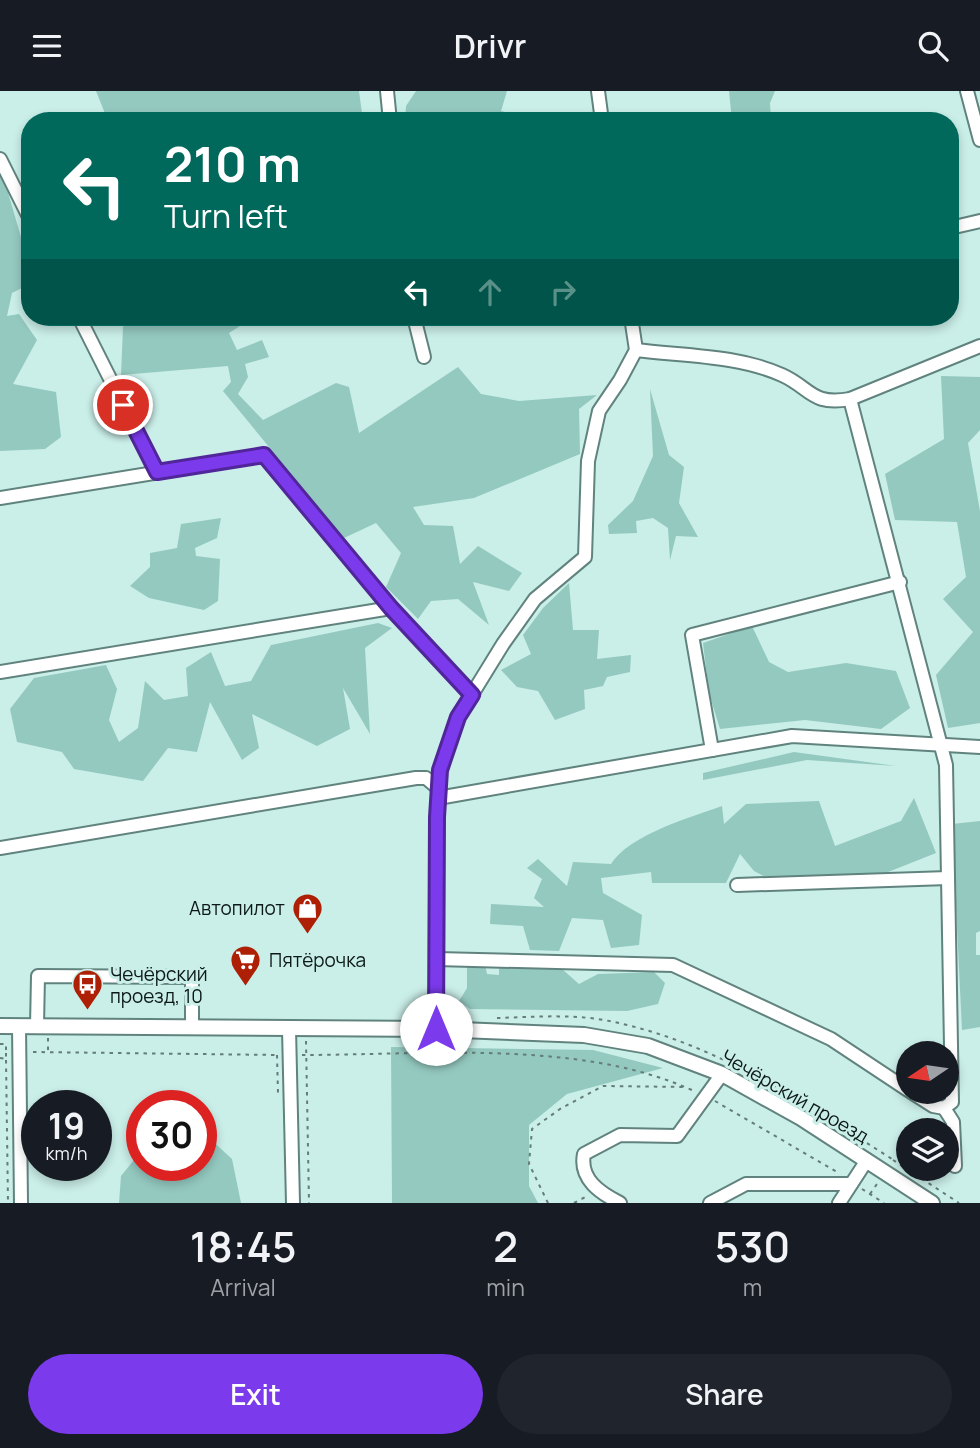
<!DOCTYPE html>
<html lang="en">
<head>
<meta charset="utf-8">
<style>
  :root { --surface:#171b24; --page:#20242c; --text:#f1f3f6; --muted:#9ea1a6; --accent:#7c3aed }
  body { margin:0; font-family:Manrope,sans-serif; background:var(--page); color:var(--text); height:100vh; display:flex; flex-direction:column; font-size:26px; white-space:nowrap }
  * { box-sizing:border-box; margin:0 }
  p { font-size:23px; color:var(--muted) }
  .icon { flex:none; width:38px; height:38px; fill:none; stroke:currentColor; stroke-width:2; stroke-linecap:round; stroke-linejoin:round }
  .map { position:relative; height:1112px; overflow:hidden }
  .sheet { display:flex; flex-direction:column; background:var(--surface); flex:1 }
  .sheet>* { flex:none }
  .hud { position:absolute; left:21px; top:21px; width:938px; height:214px; border-radius:28px; box-shadow:0 4px 10px #0003; background:#00695c; color:#fff; overflow:hidden }
  .needle { width:46px; rotate:257deg }
  .buttons { position:absolute; left:896px; top:950px; display:grid; gap:14px }
  .buttons a { display:grid; place-items:center; width:63px; height:63px; border-radius:50%; background:var(--surface); box-shadow:0 4px 10px #0003; font-size:35px }
  .speed { position:absolute; left:21px; top:999px; display:flex; gap:14px; font-size:35px; font-weight:700; text-align:center }
  .speed>* { display:grid; place-content:center; width:91px; height:91px; border-radius:50%; background:var(--surface); box-shadow:0 4px 10px #0003; line-height:1 }
  .speed small { font-size:18px; font-weight:400 }
  .speed .limit { border:10px solid #d22; background:#fff; color:#111 }
  .pin { position:absolute; display:grid; place-items:center; width:60px; height:60px; color:#fff; margin:-30px; border:4px solid #fff; border-radius:50%; box-shadow:0 2px 7px #0007 }
  .me { position:absolute; width:77px; margin:-38px; rotate:0deg; stroke-linejoin:round; filter:drop-shadow(0 0 5px #0008) }
  .turn { display:flex; align-items:center; gap:24px; height:147px; padding:0 28px; font-size:32px }
  .turn .icon { width:91px; height:91px; stroke-width:2.5 }
  .turn b { display:block; font-size:49px; line-height:60px }
  .lanes { display:flex; align-items:center; height:66px; padding:0 28px; background:#0003; justify-content:center; gap:35px; direction:ltr }
  .lanes .off { opacity:.35 }
  .eta { display:flex; justify-content:space-evenly; align-items:center; height:119px; text-align:center }
  .eta b { font-size:42px; font-weight:600; line-height:49px }
  .action { display:flex; gap:14px; margin-top:auto; padding:14px 28px }
  .action a { flex:1; height:80px; border-radius:42px; background:var(--accent); color:#fff; font-size:28px; font-weight:600; line-height:80px; text-align:center }
  .action a+a { background:var(--page); color:var(--text) }
  header { display:flex; justify-content:space-between; align-items:center; height:91px; padding:0 28px; background:var(--surface); font-size:32px; font-weight:600 }
  .map>svg:first-child { display:block }
  .green { fill:#94c9c0 }
  .lines { fill:none; stroke-linecap:round; stroke-linejoin:round }
  .minor-casing { stroke:#61837e; stroke-width:16 }
  .major-casing { stroke:#61837e; stroke-width:18 }
  .path { stroke:#657d79; stroke-width:2; stroke-dasharray:3.5 5; stroke-linecap:butt }
  .minor { stroke:#fff; stroke-width:12 }
  .major { stroke:#fff; stroke-width:14 }
  .route-casing { stroke:#51269a; stroke-width:18 }
  .route { stroke:#7c3aed; stroke-width:12 }
  .labels { text-anchor:middle; stroke-width:6; stroke-linejoin:round; paint-order:stroke }
  .poi-label { font-size:19px; fill:#0c1917; stroke:#caeee8; text-anchor:start }
  .street-label { font-size:19px; fill:#0c1917; stroke:#caeee8 }
</style>
</head>
<body>
<header><svg class="icon" aria-label="menu" viewBox="0 0 24 24"><path d="M4 6h16M4 12h16M4 18h16"/></svg>Drivr<svg class="icon" aria-label="search" viewBox="0 0 24 24"><circle cx="10" cy="10" r="6"/><path d="M15 15l6 6"/></svg></header>
<div class="map">
<svg width="980" height="1112" viewBox="0 0 980 1112">
  <rect width="100%" height="100%" fill="#caeee8"/>
  <g class="green">
    <path d="M96 0H359L363 30H108Z"/>
    <path d="M416 0H507L501 20 542 30H405L406 15Z"/>
    <path d="M729 0H775L770 12 771 30H732Z"/>
    <path d="M0 74 30 177V193L12 202 7 225 19 223 37 249 13 293 56 301 61 346 45 358 0 360Z"/>
    <path d="M130 226H254L229 242 237 259 262 249 269 266 245 273 248 286 238 303 263 329 336 292 349 296 359 342 458 276 481 303 519 310 597 304 579 318 580 363 474 407 413 416 424 434 453 435 460 473 478 455 522 482 509 500 473 491 489 534 458 508 431 510 418 528 386 496 401 462 376 432 344 447 223 300 231 291 228 275 121 284 123 236Z"/>
    <path d="M941 285 980 286V339L968 352 980 420V632L948 637 936 584 973 541 943 508 966 486 957 431 895 429 885 383 944 348Z"/>
    <path d="M650 298 669 364 684 376 679 412 698 446 676 445 670 469 668 437 653 427 636 430 637 442 609 443 608 434 633 410 653 365Z"/>
    <path d="M221 427 217 447 195 457 196 465 220 468 218 510 204 519 149 507 130 495 150 476V462L177 457 181 433Z"/>
    <path d="M569 492 573 539H599L597 568 631 564 630 581 607 586 603 595 584 599 585 618 555 629 538 600 517 596 501 579 531 563 523 544 543 517Z"/>
    <path d="M378 532 392 537 365 557 370 643 343 597 350 638 317 655 252 623 259 657 242 669 210 611 197 661 168 657 143 690 74 678 62 661 17 651 10 618 34 587 106 574 117 598 109 629 119 651 138 637 145 590 164 609 188 605 186 577 211 561 225 595 251 590 271 554Z"/>
    <path d="M752 535 769 571 788 581 846 572 896 580 910 617 881 638 805 629 720 638 709 602 703 552Z"/>
    <path d="M794 661 896 675 807 669 703 689V682Z"/>
    <path d="M914 707 936 762 873 787 773 790 754 780 740 763 726 792H652L651 781 601 787 603 802 642 824 639 854 611 857 603 829 572 827 559 860 530 859 523 835 490 833 491 813 544 816 534 807 542 788 527 777 538 768 567 795 573 771 611 773C629 744 691 726 722 715L724 733 746 713 819 710 835 755 901 730Z"/>
    <path d="M980 730V840L976 842V864H980V936L962 939 952 733Z"/>
    <path d="M485 873 487 883 499 884V876L562 878 579 893 598 883 654 881 665 892 658 913 627 920 470 918 459 910 467 897V876Z"/>
    <path d="M391 956 593 959 663 977 567 1003 529 1034V1095L538 1112H392Z"/>
    <path d="M208 1046 232 1068 241 1112H119L121 1085 142 1059V1074H201V1047Z"/>
  </g>
  <g class="lines">
    <defs>
      <g id="minor">
        <path d="M387 0 390 30"/>
        <path d="M598 0 602 30"/>
        <path d="M967 0 980 49"/>
        <path d="M0 68 30 128"/>
        <path d="M950 137 980 130"/>
        <path d="M79 226 157 381"/>
        <path d="M414 226 424 266"/>
        <path d="M636 259C683 265 738 264 782 284 811 297 811 315 850 308L980 255"/>
        <path d="M850 308 946 674 952 1011 944 1017 933 1015 911 1001"/>
        <path d="M0 407 264 364 391 517"/>
        <path d="M0 581 391 517 472 604"/>
        <path d="M712 659 692 544 900 491"/>
        <path d="M438 707 792 645 980 656"/>
        <path d="M0 757 416 687H426L439 698"/>
        <path d="M737 794 948 787"/>
        <path d="M436 868 673 874 831 948 908 999"/>
        <path d="M19 935 21 1112"/>
        <path d="M37 935 38 885 192 886V937"/>
        <path d="M289 938 293 1112"/>
        <path d="M436 938 437 726 440 679 458 626 503 553 535 508 585 466 588 370 599 320 620 289 636 259 631 226"/>
        <path d="M944 1017 953 1031 955 1075"/>
        <path d="M620 1112C600 1102 579 1088 584 1063L620 1044 677 1045 722 983"/>
        <path d="M710 1112 746 1093H851"/>
        <path d="M839 1112 867 1069"/>
      </g>
      <path id="major" d="M0 935 436 938 584 944 648 955 722 983 801 1027 932 1112"/>
    </defs>
    <use href="#minor" class="minor-casing"/>
    <use href="#major" class="major-casing"/>
    <g class="path">
      <path d="M497 927C531 926 569 923 604 929 712 949 800 1010 892 1068"/>
      <path d="M306 950 309 1112"/>
      <path d="M0 953H6V960"/>
      <path d="M48 959V947"/>
      <path d="M33 961 279 964"/>
      <path d="M277 964 278 1002"/>
      <path d="M302 964C425 964 581 948 694 1000"/>
      <path d="M0 967 6 968V962"/>
      <path d="M6 969 8 1112"/>
      <path d="M715 1010 837 1081"/>
      <path d="M893 1069 959 1112"/>
      <path d="M862 1098 884 1112"/>
      <path d="M870 1103 877 1093"/>
      <path d="M548 1112 529 1073 532 1038 560 1018 603 995 685 996"/>
      <path d="M574 1112 589 1104"/>
    </g>
    <use href="#minor" class="minor"/>
    <use href="#major" class="major"/>
  </g>
  <g class="lines">
    <defs>
      <path id="route" d="M123 314 157 381 264 364 391 517 472 604 458 626 440 679 437 726 436 938"/>
    </defs>
    <use href="#route" class="route-casing"/>
    <use href="#route" class="route"/>
  </g>
  <defs>
    <symbol id="shop-pin" viewBox="-11 -11 22 30"><path d="M0 17L-7.5 6A9.5 9.5 0 1 1 7.5 6Z" fill="#ae2006" stroke="#caeee8"/><path d="M-5-2.5h2.3a2.7 3.5 0 0 1 5.4 0H5L5.5 6h-11ZM-1.5-2.5h3a1.5 2.3 0 0 0-3 0Z" fill="#fff"/></symbol>
    <symbol id="supermarket-pin" viewBox="-11 -11 22 30"><path d="M0 17L-7.5 6A9.5 9.5 0 1 1 7.5 6Z" fill="#ae2006" stroke="#caeee8"/><path d="M-6-5.5h2.5l.6 2H6L4.5 2H-2.5L-4.4-4H-6ZM-1.5 3.2a1.3 1.3 0 1 0 .1 0ZM3 3.2a1.3 1.3 0 1 0 .1 0Z" fill="#fff"/></symbol>
    <symbol id="bus-pin" viewBox="-11 -11 22 30"><path d="M0 17L-7.5 6A9.5 9.5 0 1 1 7.5 6Z" fill="#ae2006" stroke="#caeee8"/><path d="M-5-6H5V4H4V6H2V4H-2V6H-4V4H-5ZM-3.5-4V0h7V-4ZM-3.5 1.2v1.5H-2V1.2ZM2 1.2v1.5H3.5V1.2Z" fill="#fff"/></symbol>
  </defs>
  <g fill-rule="evenodd">
    <use href="#shop-pin" x="290" y="800" width="35" height="47"/>
    <use href="#supermarket-pin" x="228" y="852" width="35" height="47"/>
    <use href="#bus-pin" x="70" y="876" width="35" height="47"/>
  </g>
  <g class="labels">
    <g class="poi-label">
      <text x="285" y="824" text-anchor="end">Автопилот</text>
      <text x="269" y="876">Пятёрочка</text>
      <text x="110" y="890">Чечёрский<tspan x="110" dy="22">проезд, 10</tspan></text>
    </g>
    <g class="street-label">
      <text transform="translate(795 1005) rotate(30)" y="7">Чечёрский проезд</text>
    </g>
  </g>
</svg>
<div class="buttons">
<a><svg class="needle" viewBox="-14 -14 28 28"><path d="M0-13l5 13h-10z" fill="#e53935"/><path d="M0 13l5-13h-10z" fill="#9ea1a6"/></svg></a>
<a><svg class="icon" aria-label="layers" viewBox="0 0 24 24"><path d="M12 4l9 5-9 5-9-5zM3 14l9 5 9-5"/></svg></a>
</div>
<div class="speed"><div>19<small>km/h</small></div><div class="limit">30</div></div>
<div class="pin" style="left:123px;top:314px;background:#d93025"><svg class="icon" aria-label="arrive" viewBox="0 0 24 24"><path d="M6 21V4h12l-3 4 3 4H6"/></svg></div>
<svg class="me" style="left:436px;top:938px" viewBox="-20 -20 40 40"><circle r="19" fill="#fff"/><path d="M0-13L10 11 0 6-10 11z" fill="#7c3aed"/></svg>
<div class="hud">
<div class="turn"><svg class="icon" aria-label="left" viewBox="0 0 24 24"><path d="M17 20v-9H6M10 6l-5 5 5 5"/></svg><div><b>210 m</b>Turn left</div></div>
<div class="lanes"><svg class="icon" aria-label="left" viewBox="0 0 24 24"><path d="M17 20v-9H6M10 6l-5 5 5 5"/></svg><svg class="icon off" aria-label="ahead" viewBox="0 0 24 24"><path d="M12 20V5M6 11l6-6 6 6"/></svg><svg class="icon off" aria-label="right" viewBox="0 0 24 24"><path d="M7 20v-9h11M14 6l5 5-5 5"/></svg></div>
</div>
</div>
<section class="sheet">
<div class="eta">
<div><b>18:45</b><p>Arrival</p></div>
<div><b>2</b><p>min</p></div>
<div><b>530</b><p>m</p></div>
</div>
<div class="action"><a>Exit</a><a>Share</a></div>
</section>
</body>
</html>
